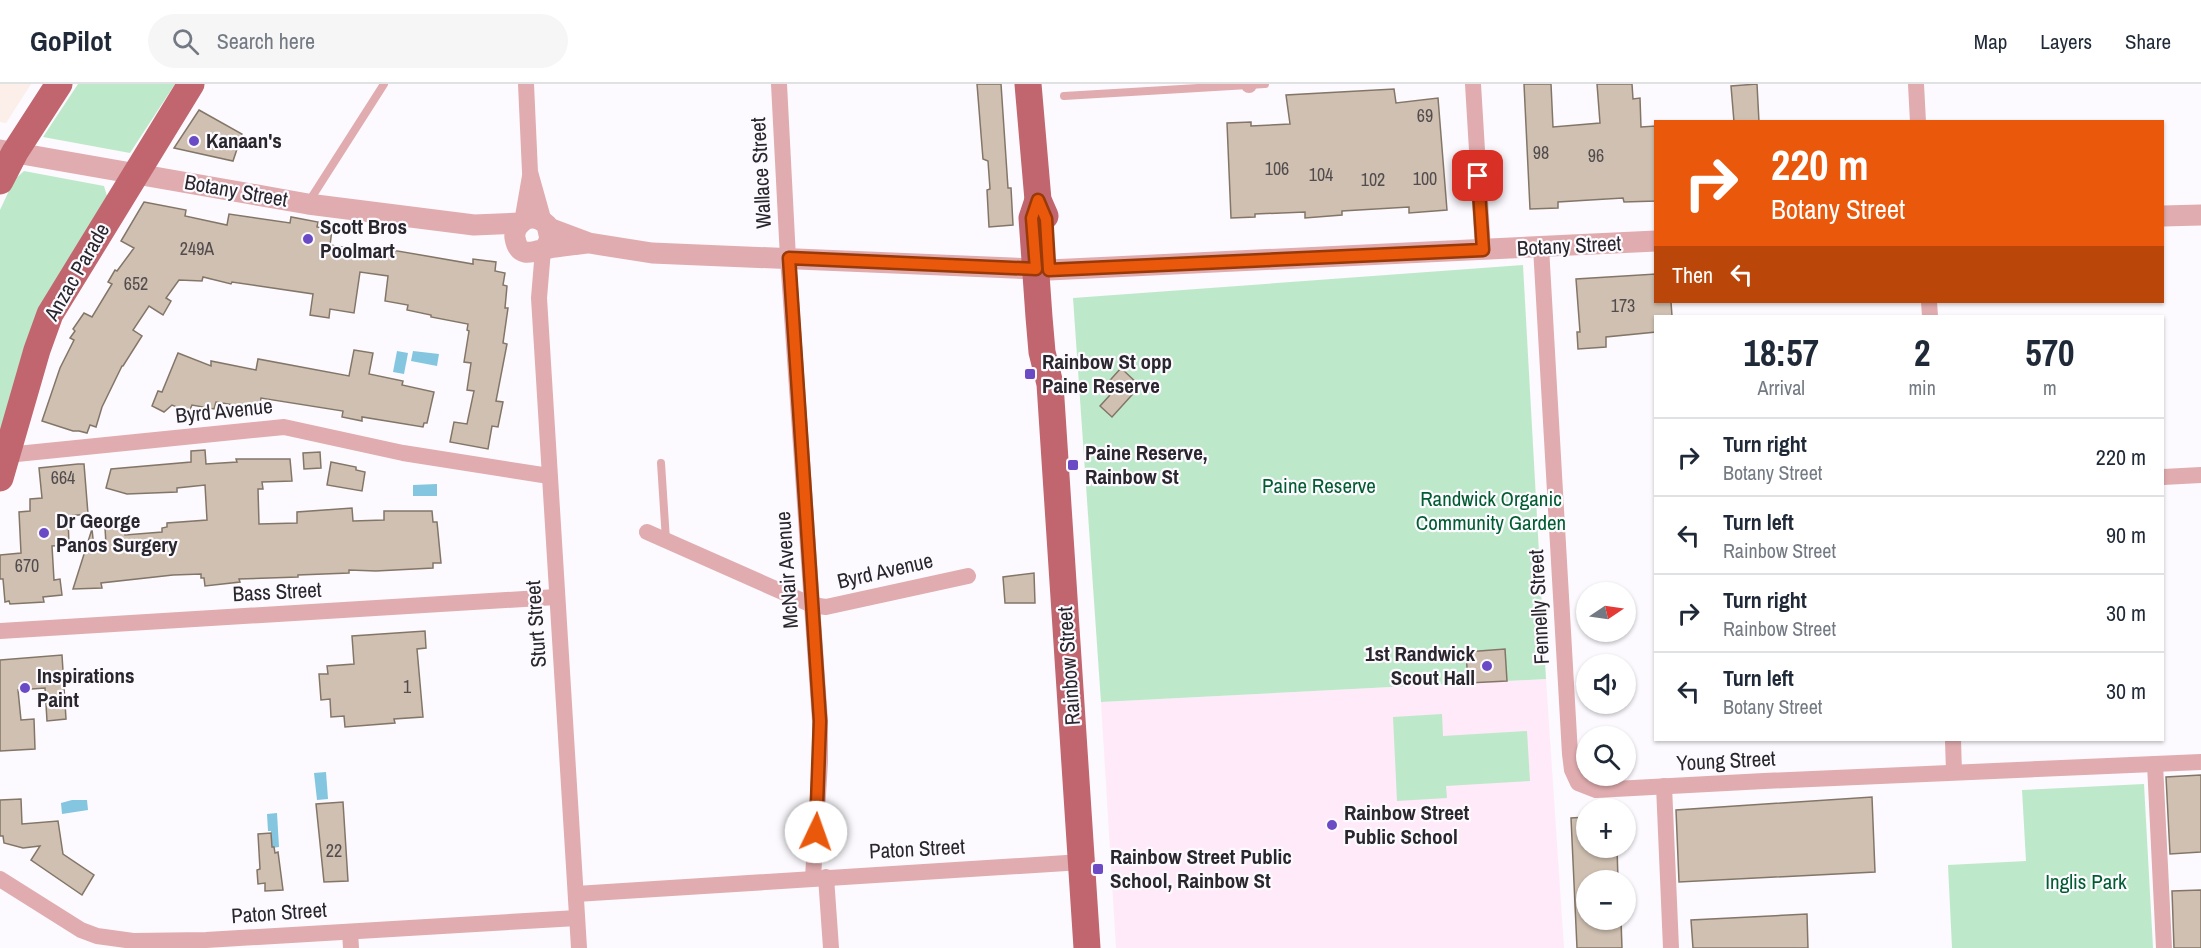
<!DOCTYPE html>
<html lang="en">
<head>
<meta charset="utf-8">
<style>
  :root { --surface:#fff; --page:#f6f6f7; --text:#1f2937; --muted:#747a83; --line:#e0e1e3 }
  body { margin:0; font-family:"Archivo Narrow",sans-serif; background:var(--page); color:var(--text); height:100vh; display:flex; flex-direction:column; font-size:22px; white-space:nowrap }
  * { box-sizing:border-box; margin:0 }
  p { font-size:20px; color:var(--muted) }
  .icon { flex:none; width:33px; height:33px; fill:none; stroke:currentColor; stroke-width:2; stroke-linecap:round; stroke-linejoin:round }
  .map { position:relative; flex:1; overflow:hidden }
  .sheet { position:absolute; left:1654px; top:231px; width:510px; height:426px; display:flex; flex-direction:column; background:var(--surface); border-radius:0px; box-shadow:0 2px 4px #0004 }
  .sheet>* { flex:none }
  .top-card { position:absolute; left:1654px; top:36px; width:510px; height:183px; border-radius:0px; box-shadow:0 2px 4px #0004; background:#ea580c; color:#fff; overflow:hidden }
  .needle { width:39px; rotate:77deg }
  .fabs { position:absolute; left:1576px; top:498px; display:grid; gap:12px }
  .fabs a { display:grid; place-items:center; width:60px; height:60px; border-radius:50%; background:var(--surface); box-shadow:0 2px 4px #0004; font-size:30px }
  .pin { position:absolute; display:grid; place-items:center; width:51px; height:51px; color:#fff; margin:-26px; border-radius:12px; box-shadow:0 3px 9px #0006 }
  .me { position:absolute; width:66px; margin:-33px; rotate:3deg; stroke-linejoin:round; filter:drop-shadow(0 0 4px #0008) }
  .turn { display:flex; align-items:center; gap:21px; height:126px; padding:0 18px; font-size:27px }
  .turn .icon { width:78px; height:78px; stroke-width:2.5 }
  .turn b { display:block; font-size:42px; line-height:51px }
  .then { display:flex; align-items:center; height:57px; padding:0 18px; background:#0003; gap:12px; font-size:22px }
  .eta { display:flex; justify-content:space-evenly; align-items:center; height:102px; text-align:center }
  .eta b { font-size:36px; font-weight:700; line-height:42px }
  ul { padding:0; list-style:none }
  li { display:flex; align-items:center; gap:18px; height:78px; padding:0 18px; border-top:2px solid var(--line) }
  li div { flex:1 }
  li b { display:block; font-size:22px }
  li em { font-style:normal }
  header { display:flex; align-items:center; gap:36px; box-sizing:border-box; height:84px; padding:0 30px; background:var(--surface); border-bottom:2px solid var(--line) }
  header strong { font-size:28px }
  nav { display:flex; gap:33px; margin-inline-start:auto; font-size:21px }
  .search { width:420px; height:54px; background:var(--page); display:flex; align-items:center; gap:15px; box-sizing:border-box; padding:0 21px; border-radius:33px; color:var(--muted); font-size:22px }
  .map>svg:first-child { display:block }
  .commercial { fill:#fceee8 }
  .education { fill:#ffeaf9 }
  .green { fill:#bee8ca }
  .water { fill:#84c5df }
  .building { fill:#cfc0b1; stroke:#837668; stroke-width:1.5 }
  .lines { fill:none; stroke-linecap:round; stroke-linejoin:round }
  .service { stroke:#e0acaf; stroke-width:8 }
  .minor { stroke:#e0acaf; stroke-width:16 }
  .tertiary { stroke:#e0acaf; stroke-width:21 }
  .primary { stroke:#c1666f; stroke-width:27 }
  .route-casing { stroke:#983908; stroke-width:15 }
  .route { stroke:#ea580c; stroke-width:10 }
  .poi-dot { fill:#6b4bc5; stroke:#fcfafe; stroke-width:2 }
  .labels { text-anchor:middle; stroke-width:4.5; stroke-linejoin:round; paint-order:stroke }
  .number-label { font-size:18px; fill:#524c4e }
  .poi-label { font-size:21px; font-weight:bold; fill:#29262d; stroke:#fcfafe; text-anchor:start }
  .street-label { font-size:21px; fill:#29262d; stroke:#fcfafe }
  .park-label { font-size:21px; fill:#005d31; stroke:#fcfafe }
</style>
</head>
<body>
<header>
<strong>GoPilot</strong>
<div class="search"><svg class="icon" aria-label="search" viewBox="0 0 24 24"><circle cx="10" cy="10" r="6"/><path d="M15 15l6 6"/></svg>Search here</div>
<nav><a>Map</a><a>Layers</a><a>Share</a></nav>
</header>
<div class="map">
<svg width="2201" height="864" viewBox="0 0 2201 864">
  <rect width="100%" height="100%" fill="#fcfafe"/>
  <path class="commercial" d="M0 0H31L6 39 0 38Z"/>
  <path class="education" d="M1546 595 1564 864H1116L1101 618Z"/>
  <g class="green">
    <path d="M78 0H175L130 69 43 53Z"/>
    <path d="M24 87 104 102 107 112 0 359V126L14 96Z"/>
    <path d="M1523 181 1546 595 1101 618 1073 214Z"/>
    <path d="M1442 630 1443 652 1527 647 1530 697 1446 702 1447 714 1397 717 1393 633Z"/>
    <path d="M2144 700 2153 864H1952L1948 781 2026 777 2022 706Z"/>
  </g>
  <g class="water">
    <path d="M397 267 408 269 404 290 393 288Z"/>
    <path d="M413 267 439 270 437 282 411 277Z"/>
    <path d="M437 400V412H413V401Z"/>
    <path d="M326 688 328 715 317 716 314 689Z"/>
    <path d="M72 716H87L88 726 62 730 61 719Z"/>
    <path d="M277 729 279 763 272 764 271 747H268L267 730Z"/>
  </g>
  <g class="building">
    <path d="M977 0H1001L1008 104H1011L1013 141 989 143 987 106 990 105 988 77 983 75Z"/>
    <path d="M1524 0H1551L1553 43 1600 39 1597 0H1632L1633 15 1640 14 1641 43 1656 42V117L1624 118 1623 114 1590 116 1558 118V124L1530 125Z"/>
    <path d="M1757 0 1759 38H1734L1731 2Z"/>
    <path d="M1394 5 1396 19 1438 14 1447 126 1409 129V123L1342 127V131L1305 134V128L1255 130V133L1231 134 1227 39 1251 38V42L1290 40 1286 11Z"/>
    <path d="M199 26 242 50 233 77 174 64Z"/>
    <path d="M144 118 186 126 185 132 227 141 229 130 290 139 291 133 318 138 317 143 332 146 330 161 391 171 392 166 473 180V175L496 178 495 187 505 189 503 201 507 202 505 224H508L503 259 507 260 496 317 503 318 498 343 492 342 488 365 450 358 454 338 467 340 474 307 467 306 471 279 464 278 469 247 467 246 468 240 431 233V231L407 226 408 221 385 217 388 192 360 188 354 229 330 225 329 234 310 231 313 210 232 198 231 200 203 193 202 197 179 196 166 214 171 217 163 231 149 222 133 246 142 252 123 282H122L102 323 96 343 90 341 87 349 79 347H73L42 337 60 284 74 256 70 254 75 247 73 245 84 229 92 233 112 200 108 198 115 186 117 187 134 164 121 157Z"/>
    <path d="M1656 190V218H1671L1672 232H1656V248L1606 253V263L1578 265 1577 248H1580L1576 195Z"/>
    <path d="M354 266 373 269 369 290 403 297 402 301 434 308 427 339H424L423 343 362 333V337L342 333 343 327 261 314 259 325 216 318 214 325 192 321 189 328 172 321 164 328 152 322 158 307 162 308 178 269 211 282V277L256 286 258 275 349 292Z"/>
    <path d="M1121 284 1140 302 1112 333 1100 322 1110 311 1103 304Z"/>
    <path d="M205 366 206 380 237 378 236 375H290L292 397 262 398 263 405H258L259 440 297 439V428L352 424 353 437 384 436V427H432L433 438H437L441 479H433V484L376 487 349 486V489L298 491V493L239 495 240 498 205 502 204 494H201V490L173 491 101 499 102 504 73 505 92 445 94 464 106 460 105 444 124 443 125 451 162 448V444L167 443V439L207 436 205 401 177 404V408L127 410 106 404 111 385 191 378V367Z"/>
    <path d="M320 368 321 384 304 385 303 369Z"/>
    <path d="M331 378 356 383V386L365 388 362 407 327 401Z"/>
    <path d="M78 380H84L88 430 68 432 69 461 52 462 54 496 60 495 62 511 43 513 44 518 10 520 9 517 5 518 3 495H0V471L21 469 19 428 30 427V415L42 414 39 384Z"/>
    <path d="M1034 489 1035 519H1005L1003 493Z"/>
    <path d="M425 547 426 564 417 565 423 633 394 635 395 639 345 643 344 632 331 633 330 615 321 616 319 590H328L327 582 354 580 352 552Z"/>
    <path d="M1505 565 1507 597 1468 599 1466 568Z"/>
    <path d="M62 571 66 635 47 637 45 604 18 606 21 636 34 635 35 665 0 667V576Z"/>
    <path d="M2201 691V768L2170 770 2166 693Z"/>
    <path d="M1872 713 1875 788 1679 798 1676 726Z"/>
    <path d="M21 715 22 740 58 737 63 770 94 791 82 811 31 776 40 762 23 764 4 759 3 752H0V716Z"/>
    <path d="M343 718 348 797 324 798 316 720Z"/>
    <path d="M1587 733V764H1617L1618 796H1587V836H1621L1622 864H1577L1571 734Z"/>
    <path d="M271 749 272 763H274L275 769 278 768 283 806 265 807V799L258 800 257 786 260 785 258 750Z"/>
    <path d="M2201 806V864H2174L2172 807Z"/>
    <path d="M1807 830 1808 864H1693L1691 836Z"/>
  </g>
  <g class="lines">
    <g class="service">
      <path d="M1064 12 1265 0"/>
      <path d="M308 119 384 0"/>
      <path d="M661 379 666 456"/>
    </g>
    <g class="minor">
      <path d="M526 0 530 88 544 138"/>
      <path d="M779 0 788 174 820 637V678L813 794"/>
      <path d="M1249 0V1"/>
      <path d="M1473 0 1483 166"/>
      <path d="M1916 0 1918 38"/>
      <path d="M522 138 530 92"/>
      <path d="M1541 163 1570 670 1572 686 1578 699 1596 706 1764 697 2201 678"/>
      <path d="M543 166 539 214 579 864"/>
      <path d="M1929 218 1930 232"/>
      <path d="M7 371 284 343 403 369 549 392"/>
      <path d="M2163 393 2201 391"/>
      <path d="M647 448 812 521 826 523 968 492"/>
      <path d="M0 547 556 513"/>
      <path d="M1953 656 1954 688"/>
      <path d="M2155 680 2164 864"/>
      <path d="M1664 702 1671 864"/>
      <path d="M826 793 831 864"/>
      <path d="M0 795 81 846 97 852 133 857 206 856 577 834"/>
      <path d="M576 810 1082 778"/>
      <path d="M350 848 351 864"/>
    </g>
    <g class="tertiary">
      <path d="M0 66 308 120 474 141 520 139"/>
      <path d="M2163 132 2201 131"/>
      <path d="M549 144 589 159 652 169 1036 185"/>
      <path d="M545 165 550 155 547 141C540 134 530 131 522 138 517 142 514 148 515 154 519 177 536 166 549 164 561 162 573 161 586 159"/>
      <path d="M1049 186 1656 157"/>
    </g>
    <g class="primary">
      <path d="M1028 0 1038 116 1045 132"/>
      <path d="M0 97 15 68 59 0"/>
      <path d="M1038 116 1032 134 1039 233 1042 268 1050 300 1087 864"/>
      <path d="M0 394 37 266 50 230 191 0"/>
    </g>
  </g>
  <g class="lines">
    <defs>
      <path id="route" d="M816 748 820 637 789 174 1036 185 1032 134 1038 116 1046 135 1049 186 1483 166 1478 92"/>
    </defs>
    <use href="#route" class="route-casing"/>
    <use href="#route" class="route"/>
  </g>
  <g class="poi-dot">
    <circle cx="194" cy="57" r="6"/>
    <circle cx="308" cy="155" r="6"/>
    <rect x="1024" y="284" width="12" height="12" rx="3"/>
    <rect x="1067" y="375" width="12" height="12" rx="3"/>
    <circle cx="44" cy="449" r="6"/>
    <circle cx="1487" cy="582" r="6"/>
    <circle cx="25" cy="604" r="6"/>
    <circle cx="1332" cy="741" r="6"/>
    <rect x="1092" y="779" width="12" height="12" rx="3"/>
  </g>
  <g class="labels">
    <g class="number-label">
      <text x="1425" y="38">69</text>
      <text x="1541" y="75">98</text>
      <text x="1596" y="78">96</text>
      <text x="1277" y="91">106</text>
      <text x="1321" y="97">104</text>
      <text x="1425" y="101">100</text>
      <text x="1373" y="102">102</text>
      <text x="197" y="171">249A</text>
      <text x="136" y="206">652</text>
      <text x="1623" y="228">173</text>
      <text x="63" y="400">664</text>
      <text x="27" y="488">670</text>
      <text x="407" y="609">1</text>
      <text x="334" y="773">22</text>
    </g>
    <g class="poi-label">
      <text x="206" y="64">Kanaan's</text>
      <text x="320" y="150">Scott Bros<tspan x="320" dy="24">Poolmart</tspan></text>
      <text x="1042" y="285">Rainbow St opp<tspan x="1042" dy="24">Paine Reserve</tspan></text>
      <text x="1085" y="376">Paine Reserve,<tspan x="1085" dy="24">Rainbow St</tspan></text>
      <text x="56" y="444">Dr George<tspan x="56" dy="24">Panos Surgery</tspan></text>
      <text x="1475" y="577" text-anchor="end">1st Randwick<tspan x="1475" dy="24">Scout Hall</tspan></text>
      <text x="37" y="599">Inspirations<tspan x="37" dy="24">Paint</tspan></text>
      <text x="1344" y="736">Rainbow Street<tspan x="1344" dy="24">Public School</tspan></text>
      <text x="1110" y="780">Rainbow Street Public<tspan x="1110" dy="24">School, Rainbow St</tspan></text>
    </g>
    <g class="street-label">
      <text transform="translate(761 89) rotate(-93)" y="7">Wallace Street</text>
      <text transform="translate(236 107) rotate(10)" y="7">Botany Street</text>
      <text transform="translate(1569 162) rotate(-3)" y="7">Botany Street</text>
      <text transform="translate(77 188) rotate(-60)" y="7">Anzac Parade</text>
      <text transform="translate(224 327) rotate(-6)" y="7">Byrd Avenue</text>
      <text transform="translate(787 486) rotate(-94)" y="7">McNair Avenue</text>
      <text transform="translate(885 487) rotate(-13)" y="7">Byrd Avenue</text>
      <text transform="translate(277 508) rotate(-3)" y="7">Bass Street</text>
      <text transform="translate(1539 523) rotate(-93)" y="7">Fennelly Street</text>
      <text transform="translate(536 540) rotate(-94)" y="7">Sturt Street</text>
      <text transform="translate(1069 582) rotate(-94)" y="7">Rainbow Street</text>
      <text transform="translate(1726 677) rotate(-3)" y="7">Young Street</text>
      <text transform="translate(917 765) rotate(-3)" y="7">Paton Street</text>
      <text transform="translate(279 829) rotate(-4)" y="7">Paton Street</text>
    </g>
    <g class="park-label">
      <text x="1319" y="409">Paine Reserve</text>
      <text x="1491" y="422">Randwick Organic<tspan x="1491" dy="24">Community Garden</tspan></text>
      <text x="2086" y="805">Inglis Park</text>
    </g>
  </g>
</svg>
<div class="fabs">
<a><svg class="needle" viewBox="-14 -14 28 28"><path d="M0-13l5 13h-10z" fill="#e53935"/><path d="M0 13l5-13h-10z" fill="#747a83"/></svg></a>
<a><svg class="icon" aria-label="sound" viewBox="0 0 24 24"><path d="M4 9h4l5-4v14l-5-4H4zM17 9q2 3 0 6"/></svg></a>
<a><svg class="icon" aria-label="search" viewBox="0 0 24 24"><circle cx="10" cy="10" r="6"/><path d="M15 15l6 6"/></svg></a>
<a>+</a>
<a>−</a>
</div>
<div class="pin" style="left:1478px;top:92px;background:#d93025"><svg class="icon" aria-label="arrive" viewBox="0 0 24 24"><path d="M6 21V4h12l-3 4 3 4H6"/></svg></div>
<svg class="me" style="left:816px;top:748px" viewBox="-20 -20 40 40"><circle r="19" fill="#fff"/><path d="M0-13L10 11 0 6-10 11z" fill="#ea580c"/></svg>
<div class="top-card">
<div class="turn"><svg class="icon" aria-label="right" viewBox="0 0 24 24"><path d="M7 20v-9h11M14 6l5 5-5 5"/></svg><div><b>220 m</b>Botany Street</div></div>
<div class="then">Then<svg class="icon" aria-label="left" viewBox="0 0 24 24"><path d="M17 20v-9H6M10 6l-5 5 5 5"/></svg></div>
</div>
<section class="sheet">
<div class="eta">
<div><b>18:57</b><p>Arrival</p></div>
<div><b>2</b><p>min</p></div>
<div><b>570</b><p>m</p></div>
</div>
<ul>
<li><svg class="icon" aria-label="right" viewBox="0 0 24 24"><path d="M7 20v-9h11M14 6l5 5-5 5"/></svg><div><b>Turn right</b><p>Botany Street</p></div><em>220 m</em></li>
<li><svg class="icon" aria-label="left" viewBox="0 0 24 24"><path d="M17 20v-9H6M10 6l-5 5 5 5"/></svg><div><b>Turn left</b><p>Rainbow Street</p></div><em>90 m</em></li>
<li><svg class="icon" aria-label="right" viewBox="0 0 24 24"><path d="M7 20v-9h11M14 6l5 5-5 5"/></svg><div><b>Turn right</b><p>Rainbow Street</p></div><em>30 m</em></li>
<li><svg class="icon" aria-label="left" viewBox="0 0 24 24"><path d="M17 20v-9H6M10 6l-5 5 5 5"/></svg><div><b>Turn left</b><p>Botany Street</p></div><em>30 m</em></li>
</ul>
</section>
</div>
</body>
</html>
